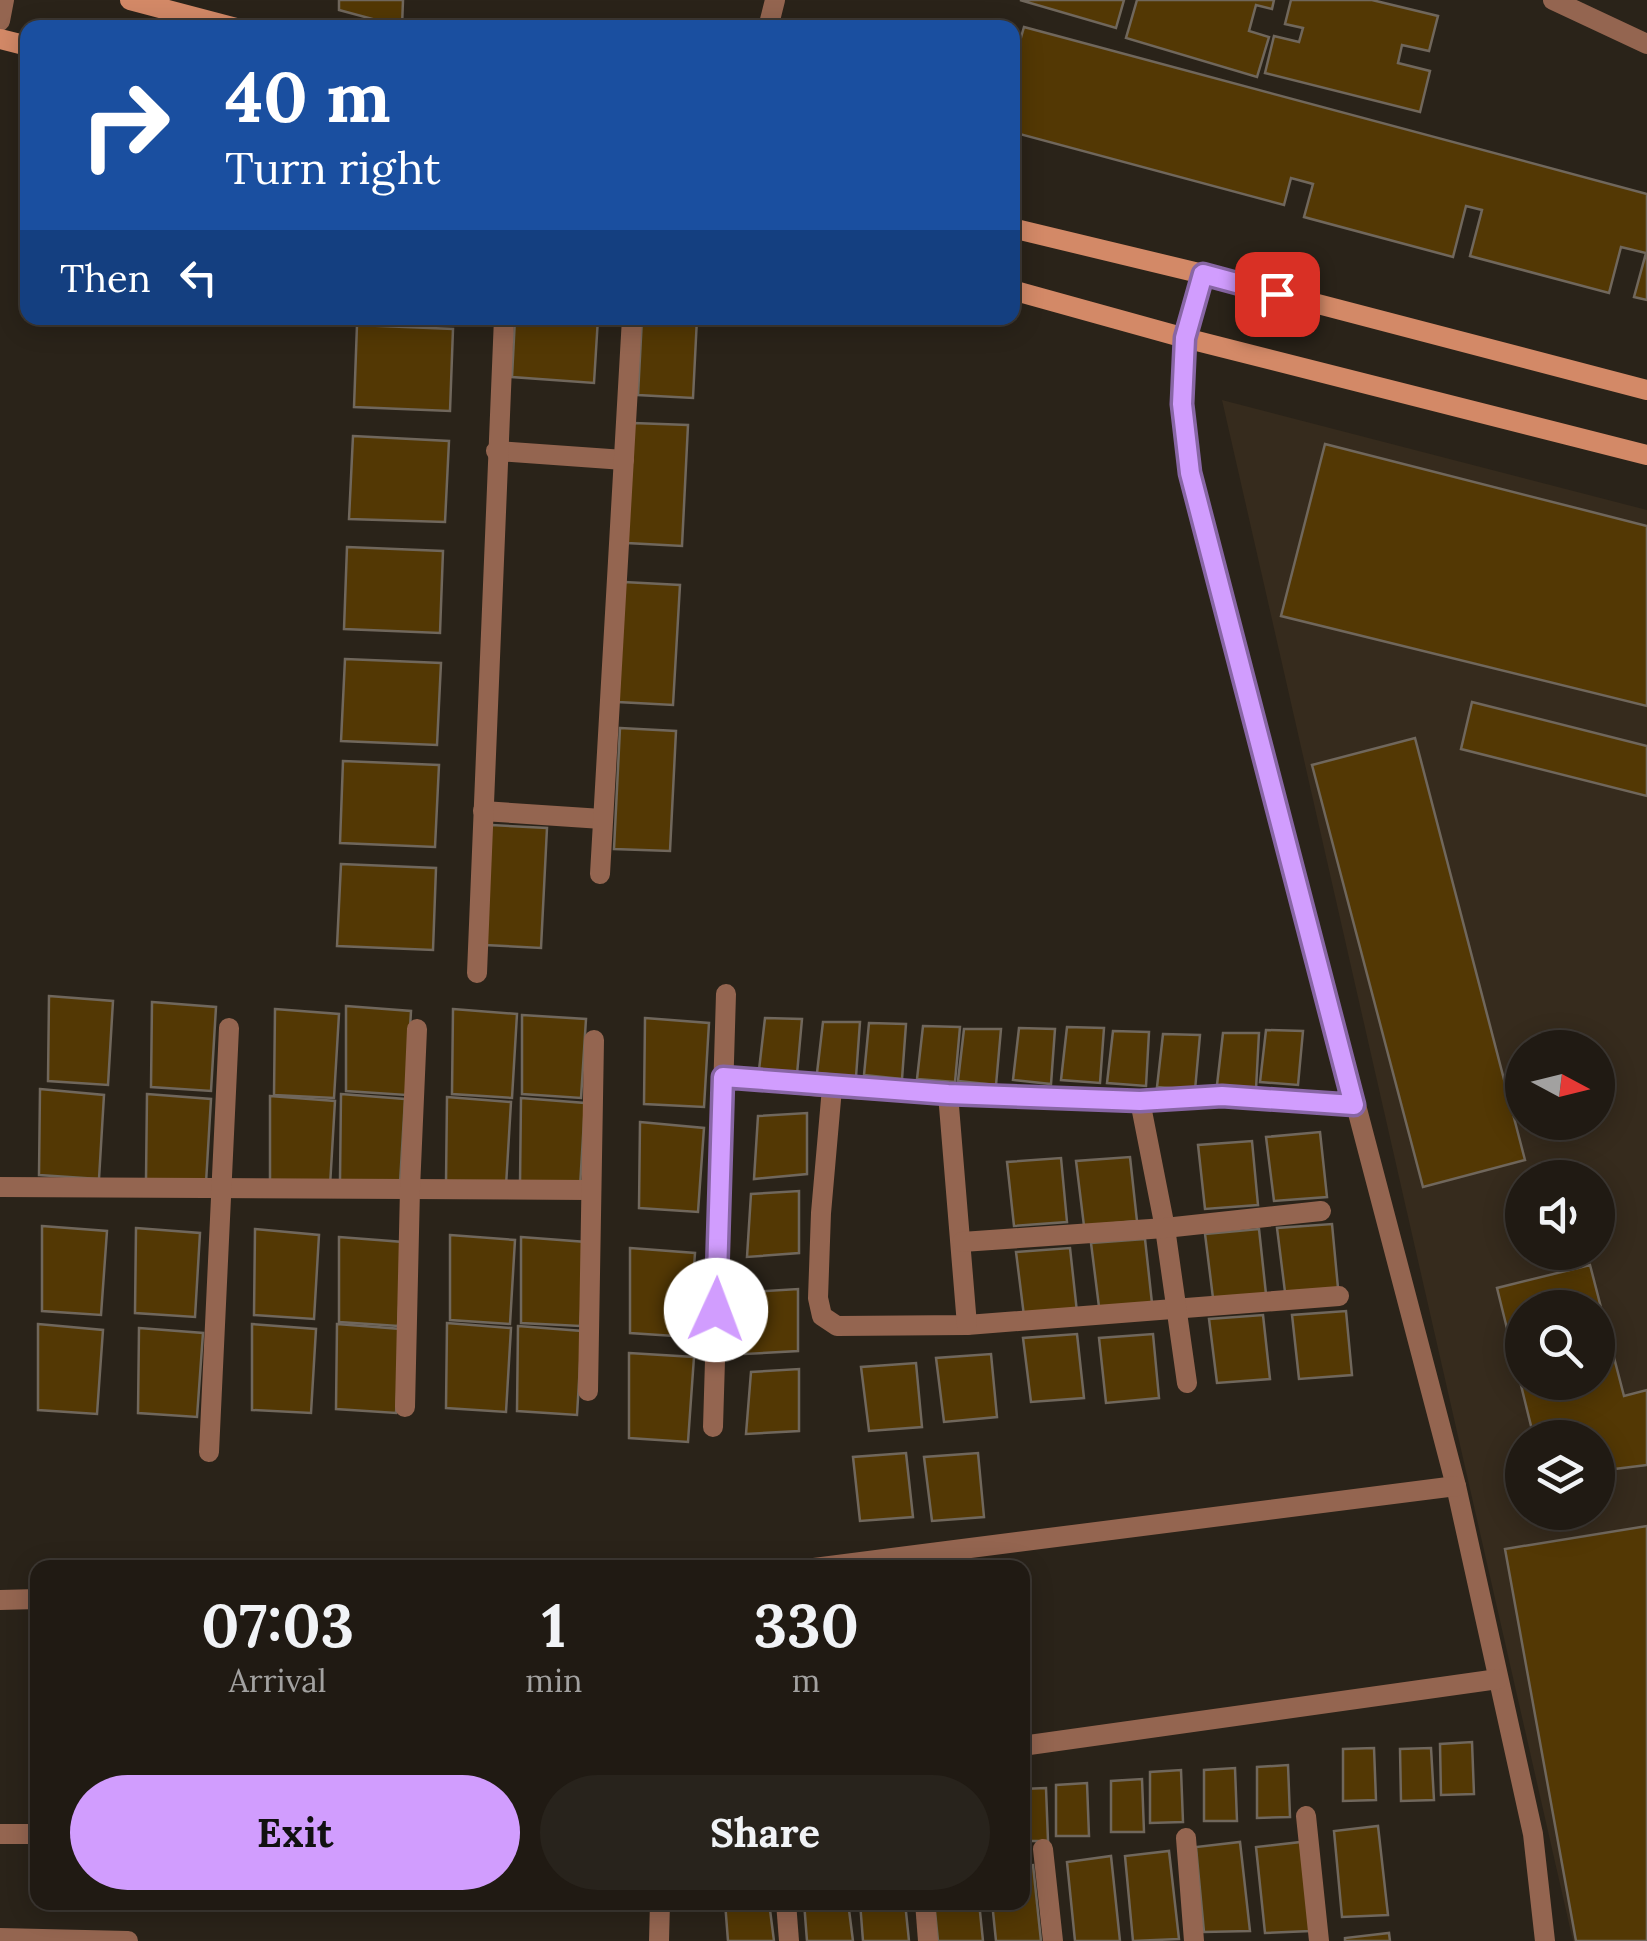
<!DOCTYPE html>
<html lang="en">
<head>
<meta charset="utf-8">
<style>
  :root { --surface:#201a13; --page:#28231c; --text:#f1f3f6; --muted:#a2a1a0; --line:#3d3833; --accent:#d19dfe }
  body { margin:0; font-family:Lora,serif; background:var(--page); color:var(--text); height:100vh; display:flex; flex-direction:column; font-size:38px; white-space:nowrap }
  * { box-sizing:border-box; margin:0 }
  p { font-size:32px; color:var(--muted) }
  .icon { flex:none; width:55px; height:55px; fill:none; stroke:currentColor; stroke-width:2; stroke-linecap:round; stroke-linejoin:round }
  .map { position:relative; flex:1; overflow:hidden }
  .details { position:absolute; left:30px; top:1560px; width:1000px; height:350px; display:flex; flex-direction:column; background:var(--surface); border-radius:20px; box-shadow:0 5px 25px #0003,0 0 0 2px var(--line) }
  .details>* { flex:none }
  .top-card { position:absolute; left:20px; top:20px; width:1000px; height:305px; border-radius:20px; box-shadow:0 5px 25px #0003,0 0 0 2px var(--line); background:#1a4fa0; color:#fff; overflow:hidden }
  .needle { width:65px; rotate:97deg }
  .fabs { position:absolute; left:1505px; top:1030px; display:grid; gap:20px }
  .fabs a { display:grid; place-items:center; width:110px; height:110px; border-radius:50%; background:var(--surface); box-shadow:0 5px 25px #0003,0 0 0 2px var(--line); font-size:50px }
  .pin { position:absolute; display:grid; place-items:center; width:85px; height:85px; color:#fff; margin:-42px; border-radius:20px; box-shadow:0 5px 15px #0006 }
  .me { position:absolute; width:110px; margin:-55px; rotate:2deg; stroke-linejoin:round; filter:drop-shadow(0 0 8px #0008) }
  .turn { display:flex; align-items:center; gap:35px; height:210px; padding:0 40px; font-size:45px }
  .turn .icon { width:130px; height:130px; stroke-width:2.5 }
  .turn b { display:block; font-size:70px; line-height:85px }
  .then { display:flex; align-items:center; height:95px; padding:0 40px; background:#0003; gap:20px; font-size:38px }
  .eta { display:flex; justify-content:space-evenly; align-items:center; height:170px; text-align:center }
  .eta b { font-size:60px; font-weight:700; line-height:70px }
  .primary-button { display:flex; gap:20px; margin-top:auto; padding:20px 40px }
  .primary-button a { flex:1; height:115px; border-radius:60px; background:var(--accent); color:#111; font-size:40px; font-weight:700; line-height:115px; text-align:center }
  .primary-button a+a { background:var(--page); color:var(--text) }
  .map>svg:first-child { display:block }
  .built { fill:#362b1d; fill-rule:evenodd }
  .building { fill:#533804; stroke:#70675c; stroke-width:2.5; fill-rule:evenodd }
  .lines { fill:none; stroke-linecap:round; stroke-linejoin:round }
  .street { stroke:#946550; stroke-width:20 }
  .secondary { stroke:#d38967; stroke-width:20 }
  .route-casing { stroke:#8866a5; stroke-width:25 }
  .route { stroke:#d19dfe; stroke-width:18 }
</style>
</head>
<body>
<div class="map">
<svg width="1647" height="1941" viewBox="0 0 1647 1941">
  <rect width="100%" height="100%" fill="#2a2319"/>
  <path class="built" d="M1222 400 1647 510V1941H1573ZM1522 1048H1598V1122H1522ZM1522 1178H1598V1252H1522ZM1522 1308H1598V1382H1522ZM1522 1438H1598V1512H1522Z"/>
  <g class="building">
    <path d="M339 0H403L402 27 339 10Z"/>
    <path d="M1020 0H1124L1116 28Z"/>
    <path d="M1137 0H1274L1272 9 1256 5 1249 31 1269 37 1257 77 1126 38Z"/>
    <path d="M1291 0H1372L1438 16 1429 51 1402 45 1398 63 1430 71 1420 112 1265 73 1274 36 1299 42 1303 28 1285 24Z"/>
    <path d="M1024 27 1647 194V300L1634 297 1646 253 1621 247 1609 293 1470 256 1482 210 1466 206 1453 257 1304 217 1313 184 1291 178 1284 205 1012 132V69Z"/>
    <path d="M25 164H28V247L21 246Z"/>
    <path d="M515 318H598L594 383 512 377Z"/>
    <path d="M642 318H697L693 398 638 395Z"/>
    <path d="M357 325 453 329 450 411 354 407Z"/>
    <path d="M633 423 688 425 682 546 627 543Z"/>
    <path d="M353 436 449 441 445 522 349 519Z"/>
    <path d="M1325 444 1647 526V706L1281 616Z"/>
    <path d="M347 547 443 551 440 633 344 629Z"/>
    <path d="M624 582 680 585 673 705 618 702Z"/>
    <path d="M345 659 441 663 437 745 341 741Z"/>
    <path d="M1472 702 1647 746V796L1461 749Z"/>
    <path d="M620 728 676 731 670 851 614 849Z"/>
    <path d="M1415 738 1525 1160 1423 1187 1312 765Z"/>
    <path d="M343 761 439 765 435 847 340 843Z"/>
    <path d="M491 825 547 828 541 948 485 945Z"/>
    <path d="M341 864 436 868 433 950 337 946Z"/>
    <path d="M49 996 113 1001 108 1085 48 1081Z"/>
    <path d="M152 1002 216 1007 211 1091 151 1087Z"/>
    <path d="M346 1006 411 1011 406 1095 346 1091Z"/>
    <path d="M275 1009 339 1014 334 1098 274 1095Z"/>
    <path d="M453 1009 517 1014 512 1098 452 1094Z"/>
    <path d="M522 1015 586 1019 581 1098 522 1094Z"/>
    <path d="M645 1018 709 1023 704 1107 644 1104Z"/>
    <path d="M765 1018 802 1019 797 1074 759 1070Z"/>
    <path d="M823 1022H860L856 1077 817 1073Z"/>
    <path d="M869 1023 906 1024 902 1079 864 1075Z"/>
    <path d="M923 1026 960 1027 955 1082 917 1079Z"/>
    <path d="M1067 1027 1104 1028 1100 1083 1061 1080Z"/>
    <path d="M1019 1028 1055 1029 1051 1084 1013 1080Z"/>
    <path d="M964 1029H1001L996 1085 958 1081Z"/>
    <path d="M1266 1030 1303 1031 1298 1085 1260 1082Z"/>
    <path d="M1113 1031 1149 1032 1146 1086 1107 1083Z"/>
    <path d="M1223 1033H1259L1256 1089 1217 1085Z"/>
    <path d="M1163 1034 1200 1035 1195 1090 1157 1087Z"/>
    <path d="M40 1089 104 1095 99 1179 39 1175Z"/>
    <path d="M147 1094 211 1099 206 1183 146 1180Z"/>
    <path d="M341 1094 405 1099 400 1183 340 1180Z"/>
    <path d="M270 1096 335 1101 330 1186 270 1182Z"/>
    <path d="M447 1097 511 1102 506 1186 446 1183Z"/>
    <path d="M521 1098 585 1103 580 1187 520 1184Z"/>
    <path d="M807 1113V1174L754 1179 758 1116Z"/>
    <path d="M640 1122 704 1128 698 1212 639 1208Z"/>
    <path d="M1320 1132 1327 1197 1274 1201 1266 1137Z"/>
    <path d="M1252 1141 1258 1205 1205 1209 1198 1145Z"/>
    <path d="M1130 1157 1137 1221 1084 1226 1076 1161Z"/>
    <path d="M1061 1158 1067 1222 1014 1226 1007 1162Z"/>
    <path d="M799 1191V1253L747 1257 751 1194Z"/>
    <path d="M1332 1224 1338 1288 1285 1292 1277 1228Z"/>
    <path d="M42 1226 107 1231 101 1315 42 1311Z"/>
    <path d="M136 1228 200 1233 195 1317 135 1313Z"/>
    <path d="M255 1229 319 1235 314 1319 254 1315Z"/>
    <path d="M1259 1229 1266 1294 1213 1298 1205 1234Z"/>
    <path d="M450 1235 515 1240 510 1324 450 1320Z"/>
    <path d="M339 1237 403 1242 398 1326 339 1322Z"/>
    <path d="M521 1237 586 1242 580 1326 521 1323Z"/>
    <path d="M1145 1239 1152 1303 1099 1307 1091 1243Z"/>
    <path d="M630 1248 695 1253 689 1337 630 1333Z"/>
    <path d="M1070 1248 1077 1312 1024 1316 1016 1252Z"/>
    <path d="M1590 1265 1624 1396 1647 1390V1465L1598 1471V1438H1534L1497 1288ZM1522 1308H1598V1382H1522Z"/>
    <path d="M798 1289V1351L745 1354 749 1292Z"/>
    <path d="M1346 1311 1352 1375 1299 1379 1292 1315Z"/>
    <path d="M1263 1315 1270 1379 1217 1383 1209 1319Z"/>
    <path d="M447 1323 511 1328 506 1412 446 1408Z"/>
    <path d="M38 1324 103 1330 97 1414 38 1410Z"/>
    <path d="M252 1324 316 1329 311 1413 252 1410Z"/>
    <path d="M337 1324 401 1329 396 1413 336 1409Z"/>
    <path d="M518 1326 582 1331 577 1415 517 1411Z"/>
    <path d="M139 1328 203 1333 197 1417 138 1413Z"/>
    <path d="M1077 1334 1084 1398 1031 1402 1023 1338Z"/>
    <path d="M1153 1334 1159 1398 1106 1403 1099 1338Z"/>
    <path d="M629 1353 694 1357 688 1442 629 1438Z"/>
    <path d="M991 1354 997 1417 944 1422 936 1358Z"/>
    <path d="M916 1363 922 1427 869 1431 861 1367Z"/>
    <path d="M799 1369V1431L746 1434 751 1372Z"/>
    <path d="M906 1453 913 1517 860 1521 853 1457Z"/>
    <path d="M978 1453 984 1517 932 1521 924 1457Z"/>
    <path d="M1647 1526V1941H1576L1505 1549Z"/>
    <path d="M1472 1742 1474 1794 1441 1795 1440 1744Z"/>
    <path d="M1374 1748 1376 1800 1343 1801V1749Z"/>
    <path d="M1431 1748 1434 1800 1401 1801 1400 1749Z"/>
    <path d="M1288 1765 1290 1817 1257 1818V1767Z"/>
    <path d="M1235 1768 1237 1821H1204V1770Z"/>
    <path d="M1181 1770 1183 1822 1150 1823V1772Z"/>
    <path d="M1142 1779 1144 1832H1111V1781Z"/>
    <path d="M1087 1783 1089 1836H1056V1785Z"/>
    <path d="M1046 1788 1048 1841H1022V1789Z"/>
    <path d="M1378 1826 1388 1915 1342 1917 1334 1831Z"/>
    <path d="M1240 1842 1250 1931 1204 1932 1196 1847Z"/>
    <path d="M1301 1842 1310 1931 1265 1933 1256 1847Z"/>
    <path d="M1169 1851 1179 1939 1133 1941 1125 1856Z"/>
    <path d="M1111 1856 1120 1941H1075L1067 1862Z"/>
    <path d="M1033 1865 1041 1941H996L992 1902H1022V1866Z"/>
    <path d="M725 1902H769L774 1941H728Z"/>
    <path d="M804 1902H848L853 1941H807Z"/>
    <path d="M860 1902H905L909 1941H863Z"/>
    <path d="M934 1902H979L983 1941H938Z"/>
    <path d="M1389 1933 1390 1941H1345V1938Z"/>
  </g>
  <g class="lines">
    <g class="street">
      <path d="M1553 0 1647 44"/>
      <path d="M0 21 4 0"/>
      <path d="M768 28 775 0"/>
      <path d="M1203 274 1185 338 1181 404 1190 473 1456 1486 1533 1834 1545 1941"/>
      <path d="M496 451 624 460"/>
      <path d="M483 811 602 819"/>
      <path d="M600 874 632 318"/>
      <path d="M477 973 504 318"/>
      <path d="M723 1077 832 1088 948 1094 1140 1101 1222 1096 1354 1105"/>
      <path d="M832 1088 821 1213 818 1298 822 1316 837 1326 967 1325 1339 1296"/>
      <path d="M948 1094 967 1325"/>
      <path d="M1140 1101 1165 1228 1187 1383"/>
      <path d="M0 1187 591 1190"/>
      <path d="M962 1242 1165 1228 1321 1211"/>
      <path d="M588 1391 594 1040"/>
      <path d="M405 1407 410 1189 417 1029"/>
      <path d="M713 1427 726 994"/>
      <path d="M209 1452 229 1028"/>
      <path d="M814 1568 1456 1486"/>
      <path d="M0 1600 38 1599"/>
      <path d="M1022 1746 1498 1679"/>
      <path d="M1306 1816 1319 1941"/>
      <path d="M0 1834H38"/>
      <path d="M1186 1838 1194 1941"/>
      <path d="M1043 1849 1053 1941"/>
      <path d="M786 1902 789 1941"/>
      <path d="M925 1902 928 1941"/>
      <path d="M0 1938 128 1941"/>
      <path d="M659 1941 660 1902"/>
    </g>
    <g class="secondary">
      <path d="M130 0 236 28"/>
      <path d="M0 39 28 46"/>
      <path d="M1012 228 1203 274 1647 390"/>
      <path d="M1012 290 1185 338 1647 455"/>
    </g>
  </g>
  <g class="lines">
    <defs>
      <path id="route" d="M716 1310 723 1077 948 1094 1140 1101 1222 1096 1354 1105 1190 473 1182 404 1185 338 1203 274 1277 294"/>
    </defs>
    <use href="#route" class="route-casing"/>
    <use href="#route" class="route"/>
  </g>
</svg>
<div class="fabs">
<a><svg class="needle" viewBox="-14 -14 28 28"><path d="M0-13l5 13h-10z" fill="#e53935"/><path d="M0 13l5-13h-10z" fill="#a2a1a0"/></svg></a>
<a><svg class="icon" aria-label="sound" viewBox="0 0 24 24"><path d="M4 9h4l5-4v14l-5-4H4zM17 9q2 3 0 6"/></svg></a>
<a><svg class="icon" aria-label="search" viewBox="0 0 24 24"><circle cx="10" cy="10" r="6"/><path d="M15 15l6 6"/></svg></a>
<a><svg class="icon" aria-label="layers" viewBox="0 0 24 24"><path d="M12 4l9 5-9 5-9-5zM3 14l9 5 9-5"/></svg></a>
</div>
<div class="pin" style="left:1277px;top:294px;background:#d93025"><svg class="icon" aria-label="arrive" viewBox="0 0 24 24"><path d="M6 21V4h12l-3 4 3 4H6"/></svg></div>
<svg class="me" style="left:716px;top:1310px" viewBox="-20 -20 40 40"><circle r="19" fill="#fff"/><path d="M0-13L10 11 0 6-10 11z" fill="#d19dfe"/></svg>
<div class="top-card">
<div class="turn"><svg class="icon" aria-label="right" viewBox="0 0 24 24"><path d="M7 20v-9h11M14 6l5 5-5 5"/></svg><div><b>40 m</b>Turn right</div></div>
<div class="then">Then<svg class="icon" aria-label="left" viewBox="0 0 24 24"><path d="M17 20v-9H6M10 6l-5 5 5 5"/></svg></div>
</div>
<section class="details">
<div class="eta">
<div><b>07:03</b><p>Arrival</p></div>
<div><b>1</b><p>min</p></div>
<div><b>330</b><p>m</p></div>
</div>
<div class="primary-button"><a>Exit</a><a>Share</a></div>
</section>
</div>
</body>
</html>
